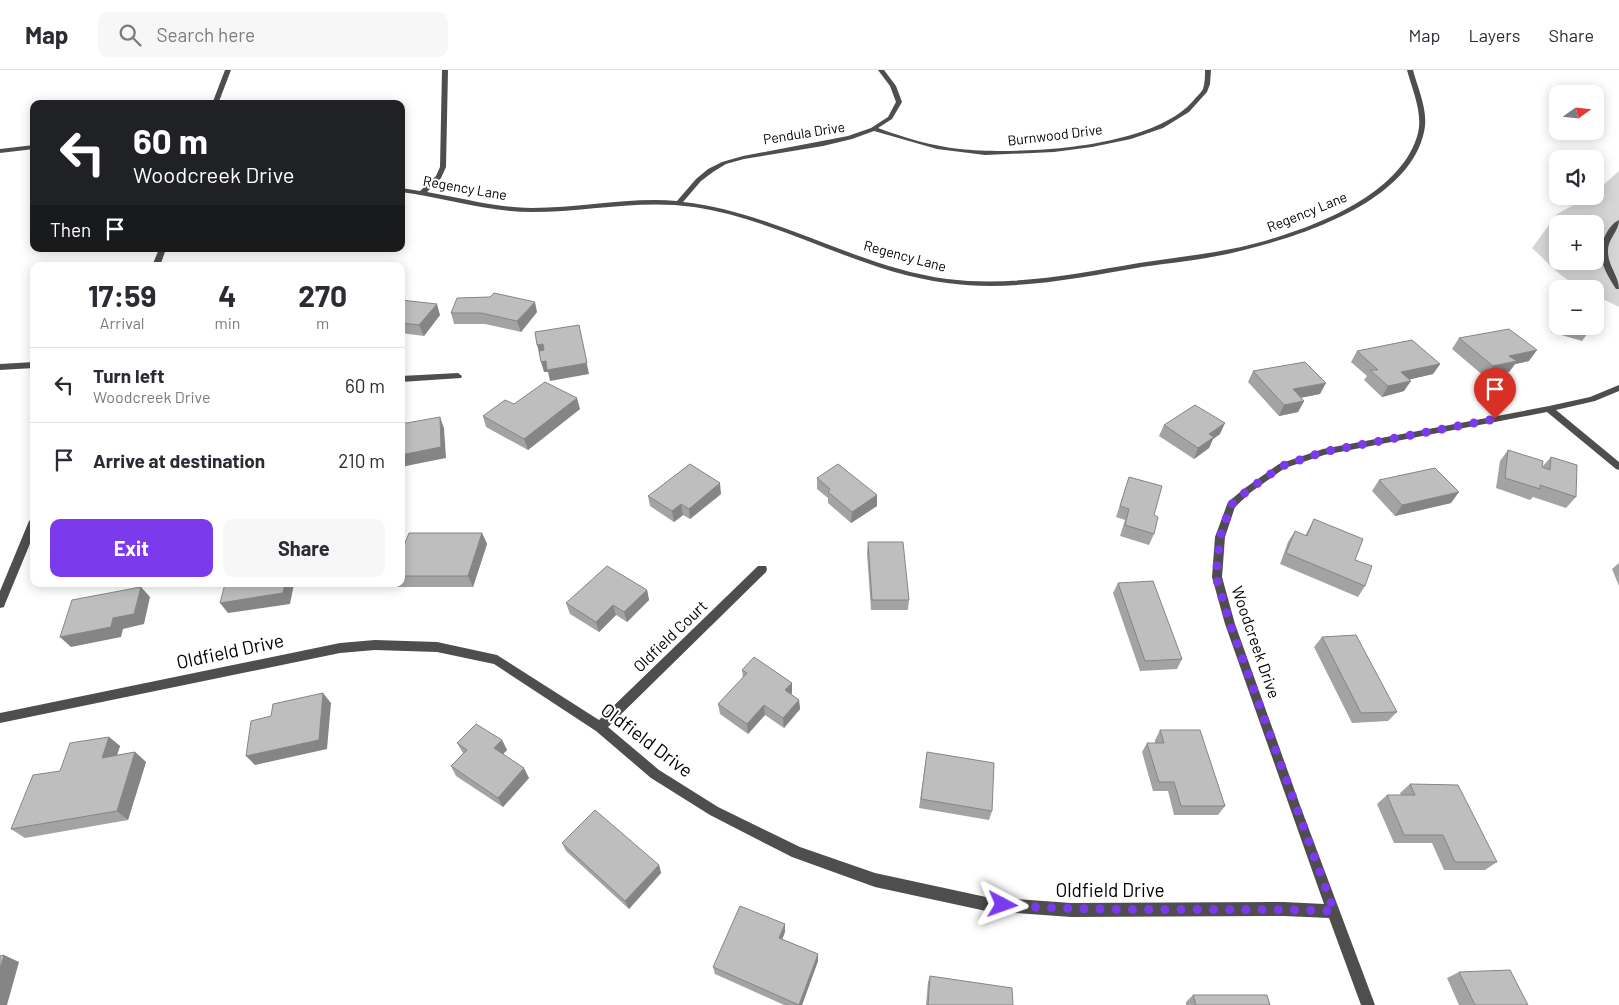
<!DOCTYPE html>
<html lang="en">
<head>
<meta charset="utf-8">
<style>
  :root { --surface:#fff; --page:#f7f7f7; --text:#2b2b33; --muted:#7c7c81; --line:#e1e1e2; --accent:#7c3aed }
  body { margin:0; font-family:Barlow,sans-serif; background:var(--page); color:var(--text); height:100vh; display:flex; flex-direction:column; font-size:19px; white-space:nowrap }
  * { box-sizing:border-box; margin:0 }
  p { font-size:16px; color:var(--muted) }
  .icon { flex:none; width:28px; height:28px; fill:none; stroke:currentColor; stroke-width:2; stroke-linecap:round; stroke-linejoin:round }
  .map { position:relative; flex:1; overflow:hidden }
  .details { position:absolute; left:30px; top:192px; width:375px; height:325px; display:flex; flex-direction:column; background:var(--surface); border-radius:10px; box-shadow:0 2px 12px #0003 }
  .details>* { flex:none }
  .hud { position:absolute; left:30px; top:30px; width:375px; height:152px; border-radius:10px; box-shadow:0 2px 12px #0003; background:#202124; color:#fff; overflow:hidden }
  .needle { width:32px; rotate:75deg }
  .tools { position:absolute; left:1549px; top:15px; display:grid; gap:10px }
  .tools a { display:grid; place-items:center; width:55px; height:55px; border-radius:10px; background:var(--surface); box-shadow:0 2px 12px #0003; font-size:25px }
  .pin { position:absolute; display:grid; place-items:center; width:42px; height:42px; color:#fff; margin:-51px -21px; border-radius:50% 50% 50% 0; rotate:-45deg; box-shadow:0 0 5px #0007 }
  .pin .icon { rotate:45deg }
  .me { position:absolute; width:55px; margin:-28px; rotate:94deg; stroke-linejoin:round; filter:drop-shadow(0 0 4px #0008) }
  .turn { display:flex; align-items:center; gap:18px; height:105px; padding:0 20px; font-size:22px }
  .turn .icon { width:65px; height:65px; stroke-width:2.5 }
  .turn b { display:block; font-size:35px; line-height:42px }
  .then { display:flex; align-items:center; height:48px; padding:0 20px; background:#0003; gap:10px; font-size:19px }
  .eta { display:flex; justify-content:space-evenly; align-items:center; height:85px; text-align:center }
  .eta b { font-size:30px; font-weight:700; line-height:35px }
  .button { display:flex; gap:10px; margin-top:auto; padding:10px 20px }
  .button a { flex:1; height:58px; border-radius:10px; background:var(--accent); color:#fff; font-size:20px; font-weight:700; line-height:58px; text-align:center }
  .button a+a { background:var(--page); color:var(--text) }
  ul { padding:0; list-style:none }
  li { display:flex; align-items:center; gap:15px; height:75px; padding:0 20px; border-top:1px solid var(--line) }
  li div { flex:1 }
  li b { display:block; font-size:19px }
  li em { font-style:normal }
  header { display:flex; align-items:center; gap:30px; box-sizing:border-box; height:70px; padding:0 25px; background:var(--surface); border-bottom:1px solid var(--line) }
  header strong { font-size:24px }
  nav { display:flex; gap:28px; margin-inline-start:auto; font-size:18px }
  .search { width:350px; height:45px; background:var(--page); display:flex; align-items:center; gap:12px; box-sizing:border-box; padding:0 18px; border-radius:10px; color:var(--muted); font-size:19px }
  .map>svg:first-child { display:block }
  .green { fill:#d5d5d5; fill-rule:evenodd }
  .lines { fill:none; stroke-linecap:round; stroke-linejoin:round }
  .minor { fill:#4e4e4e; fill-rule:evenodd }
  .wall { fill:#a3a3a3 }
  .shaded-wall { fill:#858585 }
  .building { fill:#bebebe; stroke:#858585 }
  .route { stroke:#7c3aed; stroke-width:9; stroke-dasharray:0 16.2 }
  .labels { text-anchor:middle; stroke-width:4; stroke-linejoin:round; paint-order:stroke }
  .far-street-label { font-size:14px; fill:#000; stroke:#fff }
  .street-label { font-size:16px; fill:#000; stroke:#fff }
  .near-street-label { font-size:19px; fill:#000; stroke:#fff }
</style>
</head>
<body>
<header>
<strong>Map</strong>
<div class="search"><svg class="icon" aria-label="search" viewBox="0 0 24 24"><circle cx="10" cy="10" r="6"/><path d="M15 15l6 6"/></svg>Search here</div>
<nav><a>Map</a><a>Layers</a><a>Share</a></nav>
</header>
<div class="map">
<svg width="1619" height="935" viewBox="0 0 1619 935">
  <rect width="100%" height="100%" fill="#fff"/>
  <path class="green" d="M1619 101V237L1595 225V219C1569 219 1551 195 1532 178L1557 144 1590 126H1595V122ZM1558 154H1595V191H1558Z"/>
  <g class="lines">
    <g class="minor">
      <path d="M225 0H231L218 34H212Z"/>
      <path d="M442 0H448L446 97 441 108 427 122C462 128 497 138 532 138 581 138 629 127 677 131L696 109 708 99 722 92 743 86 848 66 871 58 888 47 896 32 890 16 878 0H884L896 16 902 32 892 49 878 58C905 68 932 76 960 79 1020 85 1151 79 1193 31 1196 27 1201 23 1203 19 1205 13 1205 6 1205 0H1211L1210 14 1207 22 1189 42 1163 58 1131 69 1092 77 1054 82 985 85 937 79 874 61 852 69 823 76 744 89 726 94 713 102 701 111 683 132C775 142 856 197 947 209 1012 217 1075 204 1139 193 1173 188 1208 184 1241 177 1300 163 1401 129 1418 63 1423 43 1412 19 1407 0H1413C1418 19 1429 42 1424 62 1409 131 1305 165 1244 180 1211 189 1176 192 1142 197 1077 208 1013 222 947 213 859 202 781 150 694 137 639 129 586 142 532 142 488 142 445 128 401 122V118L420 121 436 106 440 97Z"/>
      <path d="M34 75V79L0 83V79Z"/>
      <path d="M1619 150C1619 162 1607 169 1608 182 1608 196 1619 206 1619 219H1616C1605 202 1594 183 1606 164 1609 158 1613 153 1619 150Z"/>
      <path d="M159 179H166L160 196H152Z"/>
      <path d="M34 292V298L0 300V294Z"/>
      <path d="M458 303 462 306 461 308 401 312V306Z"/>
      <path d="M1619 315V321L1595 331 1556 340 1619 392V400L1616 399 1547 342 1324 385 1285 398 1251 422 1235 437 1225 467 1222 507 1235 554 1301 738 1375 935H1361L1329 848 1284 846 1071 847 986 841 875 817 792 787 710 745 651 708 596 661 494 594 437 582 375 580 340 583 0 653V643L340 573 375 570 437 572 497 585 599 650 758 496H766L767 499 766 502 608 657 659 700 718 737 800 777 875 803 986 827 1071 833 1284 832 1324 834 1225 554 1212 507 1215 467 1228 432 1245 418 1279 394 1323 379 1549 336 1590 327Z"/>
      <path d="M34 447V464L5 534 4 537 0 538V521L29 451Z"/>
    </g>
  </g>
  <g class="wall">
    <path d="M401 230 440 245 424 266 401 263Z"/>
    <path d="M1558 240V256H1591L1590 260 1582 271 1551 262Z"/>
    <path d="M537 242 521 262 485 254H454L451 243Z"/>
    <path d="M1459 268 1529 291 1515 294 1509 302 1485 307 1452 279Z"/>
    <path d="M1357 281 1440 294 1433 304 1410 309 1404 321 1382 327 1364 310 1367 306 1351 292Z"/>
    <path d="M1253 301 1320 324 1301 328 1304 331 1298 342 1279 346 1248 312Z"/>
    <path d="M514 334 580 339 528 380 486 357 483 346Z"/>
    <path d="M1164 355 1220 364 1213 369 1209 378 1194 389 1159 366Z"/>
    <path d="M1508 380 1542 397 1551 387 1576 427 1566 438 1533 427 1530 430 1496 418 1500 391Z"/>
    <path d="M1129 407 1154 445V464L1149 475 1120 466 1125 450 1116 447Z"/>
    <path d="M817 408 877 425V436L851 453 828 433V428L817 419Z"/>
    <path d="M1379 410 1451 433 1395 446 1372 421Z"/>
    <path d="M721 424 690 449 683 445 674 452 650 436 648 426Z"/>
    <path d="M1314 449 1355 490 1365 516 1358 527 1280 494 1288 472 1295 461 1305 466Z"/>
    <path d="M482 463 487 474 473 517H398L396 514H401V483Z"/>
    <path d="M868 472 909 530 908 540H871L867 483Z"/>
    <path d="M1619 493V516L1612 499Z"/>
    <path d="M1118 513 1182 589 1177 599 1140 601 1113 523Z"/>
    <path d="M647 520 649 530 627 552 616 545 599 562 570 544 566 533Z"/>
    <path d="M1322 567 1397 642 1388 651 1352 653 1314 577Z"/>
    <path d="M742 600 792 623 791 624 799 630 800 639 784 658 765 645 748 664 720 644 718 634 743 608Z"/>
    <path d="M1160 660 1225 736 1218 745H1174L1168 721H1153L1142 682 1147 673H1155V670Z"/>
    <path d="M109 667 120 676 117 685 135 682 146 692 128 750 25 768 11 759 60 701Z"/>
    <path d="M502 670 507 680 503 684 529 708 503 737 456 706 451 696 463 683 457 673Z"/>
    <path d="M927 682 992 741 989 750 919 738Z"/>
    <path d="M1410 714 1497 792 1485 800H1444L1432 773H1394L1377 734 1387 725H1401L1400 723Z"/>
    <path d="M562 773 659 795 661 803 629 839 566 781Z"/>
    <path d="M785 862 782 869 818 884V891L802 935H784L715 904 713 897Z"/>
    <path d="M1459 902 1528 935H1459L1447 908Z"/>
    <path d="M930 906 1013 935H926L928 912Z"/>
    <path d="M1193 925 1270 935H1186V932Z"/>
  </g>
  <g class="shaded-wall">
    <path d="M535 232 537 242 521 262 517 251Z"/>
    <path d="M437 234 440 245 424 266 419 255Z"/>
    <path d="M579 255 589 304 550 311 548 302H544L541 292Z"/>
    <path d="M543 274 546 285 540 286 537 275Z"/>
    <path d="M1537 280 1529 291 1515 294 1509 302 1485 307 1493 296 1509 286Z"/>
    <path d="M1440 294 1433 304 1395 313 1401 302Z"/>
    <path d="M1411 311 1404 321 1382 327 1388 316Z"/>
    <path d="M1326 313 1320 324 1287 330 1293 319Z"/>
    <path d="M577 328 580 339 528 380 524 369Z"/>
    <path d="M1304 331 1298 342 1279 346 1284 335Z"/>
    <path d="M440 347 444 358 446 388 401 397V385Z"/>
    <path d="M1225 353 1220 364 1213 369 1209 378 1194 389 1198 378 1209 364Z"/>
    <path d="M720 413 721 424 690 449 689 439Z"/>
    <path d="M1459 422 1451 433 1395 446 1402 435Z"/>
    <path d="M877 425V436L851 453 852 442Z"/>
    <path d="M681 434 683 445 674 452 672 441Z"/>
    <path d="M482 463 487 474 473 517 468 506Z"/>
    <path d="M285 514H294L290 534 228 543 220 533Z"/>
    <path d="M141 517 150 527 144 554 123 559 121 567 71 577 60 567Z"/>
    <path d="M647 520 649 530 627 552 624 542Z"/>
    <path d="M613 535 616 545 599 562 596 552Z"/>
    <path d="M792 613V623L786 630 785 620Z"/>
    <path d="M323 623 331 633 327 679 255 695 246 686Z"/>
    <path d="M799 630 800 639 784 658 783 648Z"/>
    <path d="M764 635 765 645 748 664 747 654Z"/>
    <path d="M109 667 120 676 113 697 102 688Z"/>
    <path d="M502 670 507 680 499 688 494 678Z"/>
    <path d="M135 682 146 692 128 750 117 741Z"/>
    <path d="M524 698 529 708 503 737 498 728Z"/>
    <path d="M659 795 661 803 629 839 625 831Z"/>
    <path d="M785 854V862L780 875 779 868Z"/>
    <path d="M818 884V891L802 935H799Z"/>
    <path d="M4 885 19 892 7 935H0V899Z"/>
  </g>
  <g class="building">
    <path d="M494 223 535 232 517 251 481 243H451L457 228 490 227Z"/>
    <path d="M401 230 437 234 419 255 401 253Z"/>
    <path d="M579 255 587 293 547 300 546 291 541 292 539 281 544 280 543 274 537 275 535 262Z"/>
    <path d="M1576 256H1591L1590 260Z"/>
    <path d="M1509 259 1537 280 1509 286 1517 291 1493 296 1459 268Z"/>
    <path d="M1412 270 1440 294 1401 302 1411 311 1388 316 1370 300H1378L1357 281Z"/>
    <path d="M1305 292 1326 313 1293 319 1304 331 1284 335 1253 301Z"/>
    <path d="M545 312 577 328 524 369 483 346 505 330 514 334Z"/>
    <path d="M1195 335 1225 353 1209 364 1214 367 1198 378 1164 355Z"/>
    <path d="M440 347 441 377 401 385V354Z"/>
    <path d="M1508 380 1543 391 1542 397 1550 400 1551 387 1577 395 1576 427 1540 415V419L1505 408Z"/>
    <path d="M690 394 720 413 689 439 681 434 672 441 648 426Z"/>
    <path d="M838 394 877 425 852 442 828 422 830 419 817 408Z"/>
    <path d="M1435 398 1459 422 1402 435 1379 410Z"/>
    <path d="M1129 407 1162 416 1154 445 1158 447 1154 464 1125 455 1129 439 1120 436Z"/>
    <path d="M1314 449 1363 469 1355 490 1372 496 1365 516 1286 483 1295 461 1307 466Z"/>
    <path d="M409 463H482L468 506H401V483Z"/>
    <path d="M868 472H903L909 530H872Z"/>
    <path d="M607 496 647 520 624 542 613 535 596 552 566 533Z"/>
    <path d="M1153 511 1182 589 1145 591 1118 513Z"/>
    <path d="M225 514H285L283 523 220 533Z"/>
    <path d="M141 517 134 544 113 548 111 557 60 567 72 530Z"/>
    <path d="M1356 565 1397 642 1361 643 1322 567Z"/>
    <path d="M754 587 792 613 785 620 799 630 783 648 764 635 747 654 718 634 747 603 742 600Z"/>
    <path d="M323 623 319 670 246 686 251 651 271 646 273 634Z"/>
    <path d="M476 654 502 670 494 678 524 698 498 728 451 696 467 680 457 673Z"/>
    <path d="M1160 660H1200L1225 736H1181L1174 712H1159L1147 673H1164Z"/>
    <path d="M109 667 102 688 135 682 117 741 11 759 33 705 60 701 70 673Z"/>
    <path d="M927 682 994 693 992 741 921 729Z"/>
    <path d="M1410 714 1458 715 1497 792H1455L1443 765H1404L1387 725H1415Z"/>
    <path d="M595 740 659 795 625 831 562 773Z"/>
    <path d="M740 836 785 854 779 868 818 884 799 935 713 897Z"/>
    <path d="M4 885 0 899V886Z"/>
    <path d="M1510 900 1528 935H1475L1459 902Z"/>
    <path d="M930 906 1012 918 1013 935H928Z"/>
    <path d="M1193 925H1267L1270 935H1196Z"/>
  </g>
  <g class="lines">
    <path class="route" d="M1003 835C1113 843 1223 837 1334 841L1230 554 1216 507 1220 467 1231 435 1248 420 1282 396 1323 382 1495 349"/>
  </g>
  <g class="labels">
    <g class="far-street-label">
      <text transform="translate(804 63) rotate(-9)" y="5">Pendula Drive</text>
      <text transform="translate(1055 65) rotate(-7)" y="5">Burnwood Drive</text>
      <text transform="translate(465 118) rotate(10)" y="5">Regency Lane</text>
      <text transform="translate(1307 142) rotate(-22)" y="5">Regency Lane</text>
      <text transform="translate(905 186) rotate(15)" y="5">Regency Lane</text>
    </g>
    <g class="street-label">
      <text transform="translate(670 566) rotate(-44)" y="6">Oldfield Court</text>
      <text transform="translate(1256 572) rotate(71)" y="6">Woodcreek Drive</text>
    </g>
    <g class="near-street-label">
      <text transform="translate(230 581) rotate(-12)" y="7">Oldfield Drive</text>
      <text transform="translate(647 670) rotate(37)" y="7">Oldfield Drive</text>
      <text x="1110" y="827">Oldfield Drive</text>
    </g>
  </g>
</svg>
<div class="tools">
<a><svg class="needle" viewBox="-14 -14 28 28"><path d="M0-13l5 13h-10z" fill="#e53935"/><path d="M0 13l5-13h-10z" fill="#7c7c81"/></svg></a>
<a><svg class="icon" aria-label="sound" viewBox="0 0 24 24"><path d="M4 9h4l5-4v14l-5-4H4zM17 9q2 3 0 6"/></svg></a>
<a>+</a>
<a>−</a>
</div>
<div class="pin" style="left:1495px;top:349px;background:#d93025"><svg class="icon" aria-label="arrive" viewBox="0 0 24 24"><path d="M6 21V4h12l-3 4 3 4H6"/></svg></div>
<svg class="me" style="left:1003px;top:835px" viewBox="-20 -20 40 40"><path d="M0-17L14 15 0 8-14 15z" fill="#7c3aed" stroke="#fff" stroke-width="4"/></svg>
<div class="hud">
<div class="turn"><svg class="icon" aria-label="left" viewBox="0 0 24 24"><path d="M17 20v-9H6M10 6l-5 5 5 5"/></svg><div><b>60 m</b>Woodcreek Drive</div></div>
<div class="then">Then<svg class="icon" aria-label="arrive" viewBox="0 0 24 24"><path d="M6 21V4h12l-3 4 3 4H6"/></svg></div>
</div>
<section class="details">
<div class="eta">
<div><b>17:59</b><p>Arrival</p></div>
<div><b>4</b><p>min</p></div>
<div><b>270</b><p>m</p></div>
</div>
<ul>
<li><svg class="icon" aria-label="left" viewBox="0 0 24 24"><path d="M17 20v-9H6M10 6l-5 5 5 5"/></svg><div><b>Turn left</b><p>Woodcreek Drive</p></div><em>60 m</em></li>
<li><svg class="icon" aria-label="arrive" viewBox="0 0 24 24"><path d="M6 21V4h12l-3 4 3 4H6"/></svg><div><b>Arrive at destination</b></div><em>210 m</em></li>
</ul>
<div class="button"><a>Exit</a><a>Share</a></div>
</section>
</div>
</body>
</html>
